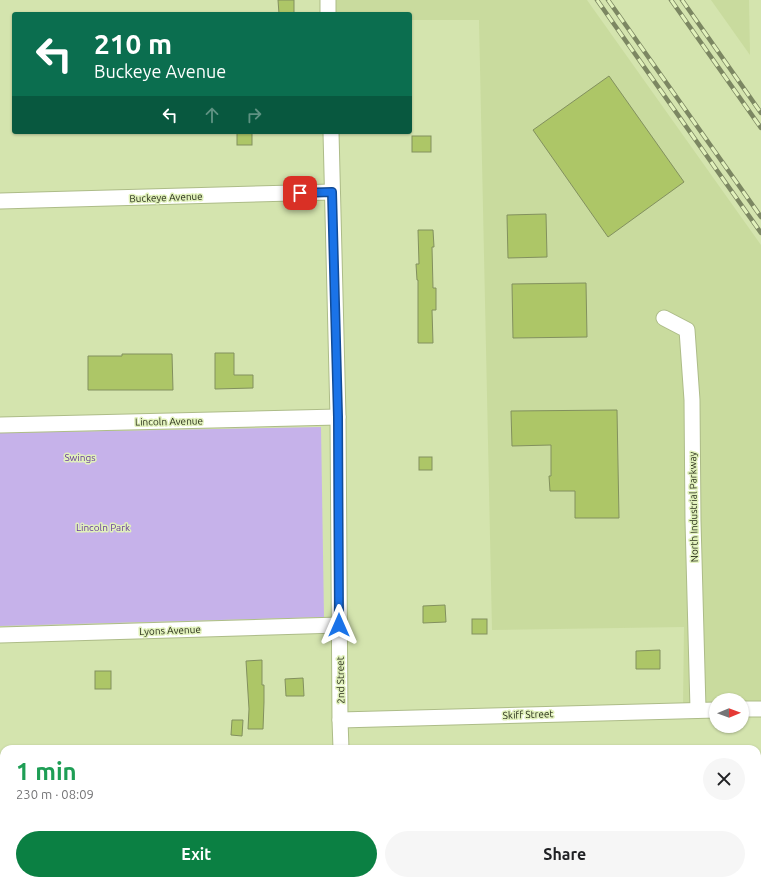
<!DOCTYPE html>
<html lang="en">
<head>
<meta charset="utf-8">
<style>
  :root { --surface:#fff; --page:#f6f6f6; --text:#202124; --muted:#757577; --accent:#0b8043 }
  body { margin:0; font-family:Ubuntu,sans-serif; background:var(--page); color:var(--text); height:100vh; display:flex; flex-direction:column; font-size:15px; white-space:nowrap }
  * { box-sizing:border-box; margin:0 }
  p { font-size:13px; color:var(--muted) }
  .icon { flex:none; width:22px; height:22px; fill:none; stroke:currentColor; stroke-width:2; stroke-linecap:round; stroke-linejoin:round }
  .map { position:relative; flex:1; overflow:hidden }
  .panel { position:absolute; left:0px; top:745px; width:761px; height:140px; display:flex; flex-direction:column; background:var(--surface); border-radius:12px 12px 0 0; box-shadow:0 1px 3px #0004 }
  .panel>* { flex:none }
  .banner { position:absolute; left:12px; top:12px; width:400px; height:122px; border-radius:4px; box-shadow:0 1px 3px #0004; background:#0b6e4f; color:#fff; overflow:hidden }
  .needle { width:26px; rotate:89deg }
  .buttons { position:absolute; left:709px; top:693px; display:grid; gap:8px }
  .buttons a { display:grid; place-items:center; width:40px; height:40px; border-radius:50%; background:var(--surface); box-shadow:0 1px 3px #0004; font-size:20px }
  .pin { position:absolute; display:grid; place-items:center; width:34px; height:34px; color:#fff; margin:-17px; border-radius:8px; box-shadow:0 2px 6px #0006 }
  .me { position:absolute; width:44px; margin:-22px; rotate:0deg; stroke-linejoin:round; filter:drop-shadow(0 0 3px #0008) }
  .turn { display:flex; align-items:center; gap:14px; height:84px; padding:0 16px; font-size:18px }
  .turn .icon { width:52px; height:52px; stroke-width:2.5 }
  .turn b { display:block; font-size:28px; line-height:34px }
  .lanes { display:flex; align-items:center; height:38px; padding:0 16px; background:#0003; justify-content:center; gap:20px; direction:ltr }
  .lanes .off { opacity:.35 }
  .round { display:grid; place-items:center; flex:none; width:42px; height:42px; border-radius:21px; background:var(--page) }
  .head { display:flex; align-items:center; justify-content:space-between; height:68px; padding:0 16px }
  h1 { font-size:24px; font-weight:700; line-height:30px; color:#1e9e55 }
  .action { display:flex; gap:8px; margin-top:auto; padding:8px 16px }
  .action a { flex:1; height:46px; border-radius:24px; background:var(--accent); color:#fff; font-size:16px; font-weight:700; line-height:46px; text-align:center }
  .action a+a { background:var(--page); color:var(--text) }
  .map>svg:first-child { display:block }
  .built { fill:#c9db9e }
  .green { fill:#c6b2ea }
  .building { fill:#adc667; stroke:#82905e }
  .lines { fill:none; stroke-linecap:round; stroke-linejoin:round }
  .street-casing { stroke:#adbc88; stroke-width:17 }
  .street { stroke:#fff; stroke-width:15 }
  .rail-casing { stroke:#7c8762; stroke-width:4.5 }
  .rail { stroke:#e1f1bb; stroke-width:3; stroke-dasharray:9; stroke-linecap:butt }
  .route-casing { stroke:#114b97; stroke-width:10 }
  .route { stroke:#1a73e8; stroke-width:7 }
  .labels { text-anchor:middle; stroke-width:3; stroke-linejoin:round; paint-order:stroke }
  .street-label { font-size:10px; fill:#2a301b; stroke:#e1f1bb }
  .park-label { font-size:10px; fill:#66399c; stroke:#e1f1bb }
</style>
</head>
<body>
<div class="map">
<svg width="761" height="885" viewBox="0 0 761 885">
  <rect width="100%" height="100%" fill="#d4e4ae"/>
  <g class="built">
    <path d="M331 0H587L761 245V705L742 706V700H716V706L683 707 684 627 492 630 479 20H410V14H331Z"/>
    <path d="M711 0H749L750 55Z"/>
  </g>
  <g class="green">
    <path d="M321 427 324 617 0 626V433Z"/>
    <path d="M0 873H4V881H240V885H0Z"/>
  </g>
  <g class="building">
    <path d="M278 0H294V14H279Z"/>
    <path d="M609 76 684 182 608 237 533 130Z"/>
    <rect x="237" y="132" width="15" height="13"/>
    <rect x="412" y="136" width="19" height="16"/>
    <path d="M546 214 547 257 508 258 507 215Z"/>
    <path d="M418 230H433L434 247H432L433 288H436V310H432L433 343H418V280H417L416 264H419Z"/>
    <path d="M586 283 587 337 513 338 512 284Z"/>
    <path d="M215 353H234V375H253V388L215 389Z"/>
    <path d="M122 354H172L173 390H88V356H122Z"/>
    <path d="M617 410 619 518H575V491H550L549 476H551V445L512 446 511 411Z"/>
    <rect x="419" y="457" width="13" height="13"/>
    <path d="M445 605 446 622 423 623V606Z"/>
    <rect x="472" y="619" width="15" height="15"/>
    <path d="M660 650V669H636V651Z"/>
    <path d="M262 660V685H264V702L263 729H248L249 709 246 661Z"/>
    <rect x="95" y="671" width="16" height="18"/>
    <path d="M303 678 304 696H286L285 679Z"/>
    <path d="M232 720H243L242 736 231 735Z"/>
  </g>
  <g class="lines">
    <defs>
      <g id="street">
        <path d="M328 0V14"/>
        <path d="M331 132 338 417 340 720 341 749"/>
        <path d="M0 201 332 192"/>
        <path d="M664 318 687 330 692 400 693 521 698 709"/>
        <path d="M0 425 338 417"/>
        <path d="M0 635 339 625"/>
        <path d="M742 709H761"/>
        <path d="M340 720 716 710"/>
        <path d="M0 861H4"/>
        <path d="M347 881V885"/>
      </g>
    </defs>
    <use href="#street" class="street-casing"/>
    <use href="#street" class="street"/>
    <defs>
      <g id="rail">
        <path d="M597 0 761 233"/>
        <path d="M608 0 761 217"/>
        <path d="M671 0 761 128"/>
        <path d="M682 0 761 113"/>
      </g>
    </defs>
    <use href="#rail" class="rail-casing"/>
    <use href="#rail" class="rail"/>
  </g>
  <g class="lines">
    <defs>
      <path id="route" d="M300 193 332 192 338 417 339 625"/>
    </defs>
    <use href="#route" class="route-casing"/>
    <use href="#route" class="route"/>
  </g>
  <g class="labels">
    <g class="street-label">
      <text transform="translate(166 197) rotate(-2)" y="4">Buckeye Avenue</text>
      <text transform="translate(169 421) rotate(-1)" y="4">Lincoln Avenue</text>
      <text transform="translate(693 507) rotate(-91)" y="4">North Industrial Parkway</text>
      <text transform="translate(170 630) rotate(-2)" y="4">Lyons Avenue</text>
      <text transform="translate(340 680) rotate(-91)" y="4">2nd Street</text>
      <text transform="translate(528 714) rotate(-2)" y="4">Skiff Street</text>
    </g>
    <g class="park-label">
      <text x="80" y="461">Swings</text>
      <text x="103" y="531">Lincoln Park</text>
    </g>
  </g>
</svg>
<div class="buttons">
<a><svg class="needle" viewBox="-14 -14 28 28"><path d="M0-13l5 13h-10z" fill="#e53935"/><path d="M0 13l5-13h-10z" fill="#757577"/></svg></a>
</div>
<div class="pin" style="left:300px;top:193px;background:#d93025"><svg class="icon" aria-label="arrive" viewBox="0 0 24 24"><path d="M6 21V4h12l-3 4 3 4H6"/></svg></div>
<svg class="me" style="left:339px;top:625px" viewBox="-20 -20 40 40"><path d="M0-17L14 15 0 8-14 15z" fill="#1a73e8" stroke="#fff" stroke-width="4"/></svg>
<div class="banner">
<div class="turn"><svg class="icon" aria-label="left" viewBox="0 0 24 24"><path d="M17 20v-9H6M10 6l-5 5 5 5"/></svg><div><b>210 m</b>Buckeye Avenue</div></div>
<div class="lanes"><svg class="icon" aria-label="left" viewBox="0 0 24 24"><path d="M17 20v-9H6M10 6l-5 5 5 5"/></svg><svg class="icon off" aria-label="ahead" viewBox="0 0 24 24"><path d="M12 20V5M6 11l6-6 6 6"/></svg><svg class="icon off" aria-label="right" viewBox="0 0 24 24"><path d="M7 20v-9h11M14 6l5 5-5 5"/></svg></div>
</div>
<section class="panel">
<div class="head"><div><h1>1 min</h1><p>230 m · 08:09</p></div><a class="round"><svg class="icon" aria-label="close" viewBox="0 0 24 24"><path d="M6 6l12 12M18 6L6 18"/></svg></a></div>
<div class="action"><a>Exit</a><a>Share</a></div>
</section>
</div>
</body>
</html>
